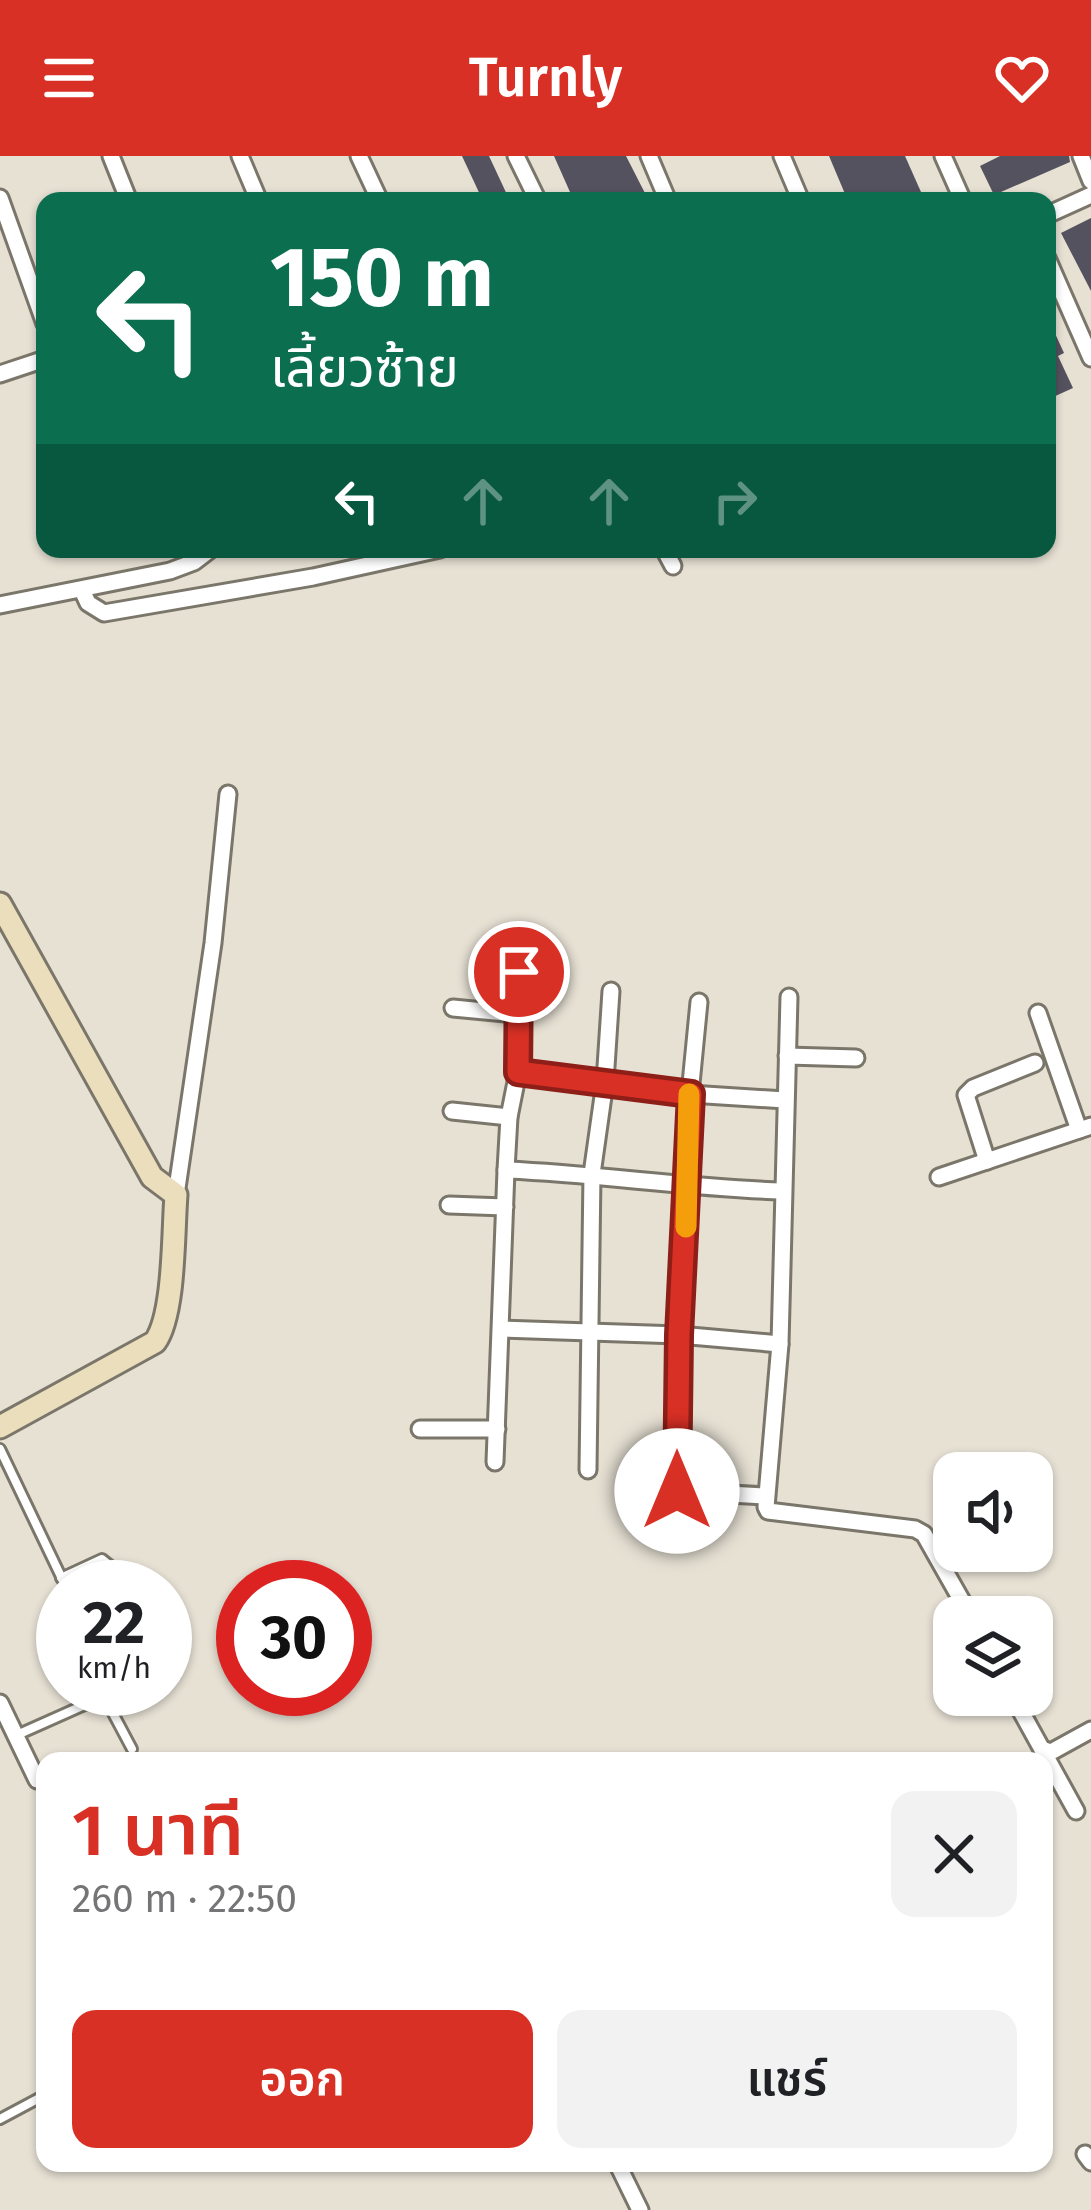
<!DOCTYPE html>
<html lang="th">
<head>
<meta charset="utf-8">
<style>
  :root { --surface:#fff; --page:#f2f2f2; --text:#202124; --muted:#757577; --accent:#d93025 }
  body { margin:0; font-family:"Fira Sans","Noto Sans Thai",sans-serif; background:var(--page); color:var(--text); height:100vh; display:flex; flex-direction:column; font-size:45px; white-space:nowrap }
  * { box-sizing:border-box; margin:0 }
  p { font-size:39px; color:var(--muted) }
  .icon { flex:none; width:66px; height:66px; fill:none; stroke:currentColor; stroke-width:2; stroke-linecap:round; stroke-linejoin:round }
  .map { position:relative; flex:1; overflow:hidden }
  .panel { position:absolute; left:36px; top:1596px; width:1017px; height:420px; display:flex; flex-direction:column; background:var(--surface); border-radius:24px; box-shadow:0 3px 9px #0004 }
  .panel>* { flex:none }
  .guide { position:absolute; left:36px; top:36px; width:1020px; height:366px; border-radius:24px; box-shadow:0 3px 9px #0004; background:#0b6e4f; color:#fff; overflow:hidden }
  .fabs { position:absolute; left:933px; top:1296px; display:grid; gap:24px }
  .fabs a { display:grid; place-items:center; width:120px; height:120px; border-radius:24px; background:var(--surface); box-shadow:0 3px 9px #0004; font-size:60px }
  .speed { position:absolute; left:36px; top:1404px; display:flex; gap:24px; font-size:60px; font-weight:700; text-align:center }
  .speed>* { display:grid; place-content:center; width:156px; height:156px; border-radius:50%; background:var(--surface); box-shadow:0 3px 9px #0004; line-height:1 }
  .speed small { font-size:30px; font-weight:400 }
  .speed .limit { border:18px solid #d22; background:#fff; color:#111 }
  .pin { position:absolute; display:grid; place-items:center; width:102px; height:102px; color:#fff; margin:-51px; border:6px solid #fff; border-radius:50%; box-shadow:0 3px 12px #0007 }
  .me { position:absolute; width:132px; margin:-66px; rotate:0deg; stroke-linejoin:round; filter:drop-shadow(0 0 9px #0008) }
  .turn { display:flex; align-items:center; gap:42px; height:252px; padding:0 36px; font-size:54px }
  .turn .icon { width:156px; height:156px; stroke-width:2.5 }
  .turn b { display:block; font-size:84px; line-height:102px }
  .lanes { display:flex; align-items:center; height:114px; padding:0 36px; background:#0003; justify-content:center; gap:60px; direction:ltr }
  .lanes .off { opacity:.35 }
  .round { display:grid; place-items:center; flex:none; width:126px; height:126px; border-radius:24px; background:var(--page) }
  .headline { display:flex; align-items:center; justify-content:space-between; height:204px; padding:0 36px }
  h1 { font-size:72px; font-weight:600; line-height:90px; color:var(--accent) }
  .action { display:flex; gap:24px; margin-top:auto; padding:24px 36px }
  .action a { flex:1; height:138px; border-radius:24px; background:var(--accent); color:#fff; font-size:48px; font-weight:600; line-height:138px; text-align:center }
  .action a+a { background:var(--page); color:var(--text) }
  header { display:flex; justify-content:space-between; align-items:center; height:156px; padding:0 36px; background:var(--accent); color:#fff; font-size:54px; font-weight:600 }
  .map>svg:first-child { display:block }
  .building { fill:#54525e }
  .lines { fill:none; stroke-linecap:round; stroke-linejoin:round }
  .lane-casing { stroke:#7b766a; stroke-width:14 }
  .street-casing { stroke:#7b766a; stroke-width:21 }
  .secondary-casing { stroke:#7b766a; stroke-width:27 }
  .lane { stroke:#fff; stroke-width:8 }
  .street { stroke:#fff; stroke-width:15 }
  .secondary { stroke:#ebdebd; stroke-width:21 }
  .route-casing { stroke:#8d1f18; stroke-width:30 }
  .route { stroke:#d93025; stroke-width:21 }
  .slow { stroke:#f59e0b; stroke-width:21 }
</style>
</head>
<body>
<header><svg class="icon" aria-label="menu" viewBox="0 0 24 24"><path d="M4 6h16M4 12h16M4 18h16"/></svg>Turnly<svg class="icon" aria-label="heart" viewBox="0 0 24 24"><path d="M12 20l-8-8c-3-5 5-10 8-4 3-6 11-1 8 4z"/></svg></header>
<div class="map">
<svg width="1091" height="2054" viewBox="0 0 1091 2054">
  <rect width="100%" height="100%" fill="#e7e1d4"/>
  <g class="building">
    <path d="M462 0H489L510 45H483Z"/>
    <path d="M554 0H626L649 45H614L611 39 598 45H574Z"/>
    <path d="M829 0H905L925 45H848Z"/>
    <path d="M1000 0H1069L1070 6 994 39 980 10Z"/>
    <path d="M1091 62V135L1061 77Z"/>
    <path d="M1047 160 1064 197 1058 200 1073 232 1051 242 1047 233Z"/>
  </g>
  <g class="lines">
    <defs>
      <g id="lane">
        <path d="M0 1293 66 1431"/>
        <path d="M61 1422 102 1403 112 1411 121 1431"/>
        <path d="M17 1579 100 1542 107 1546 132 1593"/>
        <path d="M0 1963 45 1939"/>
      </g>
      <g id="street">
        <path d="M111 0 129 45"/>
        <path d="M240 0 259 45"/>
        <path d="M359 0 380 45"/>
        <path d="M516 0 538 45"/>
        <path d="M649 0 668 45"/>
        <path d="M782 0 801 45"/>
        <path d="M943 0 963 45"/>
        <path d="M1081 0 1091 25"/>
        <path d="M0 42 45 168"/>
        <path d="M1047 59 1091 39"/>
        <path d="M1047 102 1091 202"/>
        <path d="M0 218 45 203"/>
        <path d="M664 393 673 410"/>
        <path d="M82 434 88 447 104 457 313 421 440 393"/>
        <path d="M0 449 170 415 194 406 211 393"/>
        <path d="M789 841 780 1188 766 1351 768 1355 915 1373 924 1378 971 1461"/>
        <path d="M699 846 690 938 679 1179 677 1335 766 1340"/>
        <path d="M453 852 516 858"/>
        <path d="M1038 857 1079 974"/>
        <path d="M787 900 856 902"/>
        <path d="M518 916 690 938 785 944"/>
        <path d="M452 955 509 961"/>
        <path d="M987 1005 966 939 973 932 1035 907"/>
        <path d="M506 1014C598 1018 689 1032 782 1035"/>
        <path d="M939 1021 1091 970"/>
        <path d="M176 1039 213 787 228 638"/>
        <path d="M449 1049 505 1051"/>
        <path d="M502 1173 679 1179 780 1188"/>
        <path d="M420 1273H497"/>
        <path d="M495 1306 506 1014 509 961 518 916 519 816"/>
        <path d="M588 1314 592 1018 605 926 611 835"/>
        <path d="M1012 1539 1076 1655"/>
        <path d="M0 1547 37 1624"/>
        <path d="M1042 1593 1051 1596 1091 1574"/>
        <path d="M1085 1998 1091 2006"/>
        <path d="M617 2007 640 2054"/>
      </g>
      <path id="secondary" d="M0 748 152 1021 176 1039C173 1075 175 1158 155 1186L0 1271"/>
    </defs>
    <use href="#lane" class="lane-casing"/>
    <use href="#street" class="street-casing"/>
    <use href="#secondary" class="secondary-casing"/>
    <use href="#lane" class="lane"/>
    <use href="#street" class="street"/>
    <use href="#secondary" class="secondary"/>
  </g>
  <g class="lines">
    <defs>
      <path id="route" d="M519 816 518 916 691 938 679 1179 677 1335"/>
    </defs>
    <use href="#route" class="route-casing"/>
    <use href="#route" class="route"/>
    <path class="slow" d="M686 1071 689 938"/>
  </g>
</svg>
<div class="fabs">
<a><svg class="icon" aria-label="sound" viewBox="0 0 24 24"><path d="M4 9h4l5-4v14l-5-4H4zM17 9q2 3 0 6"/></svg></a>
<a><svg class="icon" aria-label="layers" viewBox="0 0 24 24"><path d="M12 4l9 5-9 5-9-5zM3 14l9 5 9-5"/></svg></a>
</div>
<div class="speed"><div>22<small>km/h</small></div><div class="limit">30</div></div>
<div class="pin" style="left:519px;top:816px;background:#d93025"><svg class="icon" aria-label="arrive" viewBox="0 0 24 24"><path d="M6 21V4h12l-3 4 3 4H6"/></svg></div>
<svg class="me" style="left:677px;top:1335px" viewBox="-20 -20 40 40"><circle r="19" fill="#fff"/><path d="M0-13L10 11 0 6-10 11z" fill="#d93025"/></svg>
<div class="guide">
<div class="turn"><svg class="icon" aria-label="left" viewBox="0 0 24 24"><path d="M17 20v-9H6M10 6l-5 5 5 5"/></svg><div><b>150 m</b>เลี้ยวซ้าย</div></div>
<div class="lanes"><svg class="icon" aria-label="left" viewBox="0 0 24 24"><path d="M17 20v-9H6M10 6l-5 5 5 5"/></svg><svg class="icon off" aria-label="ahead" viewBox="0 0 24 24"><path d="M12 20V5M6 11l6-6 6 6"/></svg><svg class="icon off" aria-label="ahead" viewBox="0 0 24 24"><path d="M12 20V5M6 11l6-6 6 6"/></svg><svg class="icon off" aria-label="right" viewBox="0 0 24 24"><path d="M7 20v-9h11M14 6l5 5-5 5"/></svg></div>
</div>
<section class="panel">
<div class="headline"><div><h1>1 นาที</h1><p>260 m · 22:50</p></div><a class="round"><svg class="icon" aria-label="close" viewBox="0 0 24 24"><path d="M6 6l12 12M18 6L6 18"/></svg></a></div>
<div class="action"><a>ออก</a><a>แชร์</a></div>
</section>
</div>
</body>
</html>
